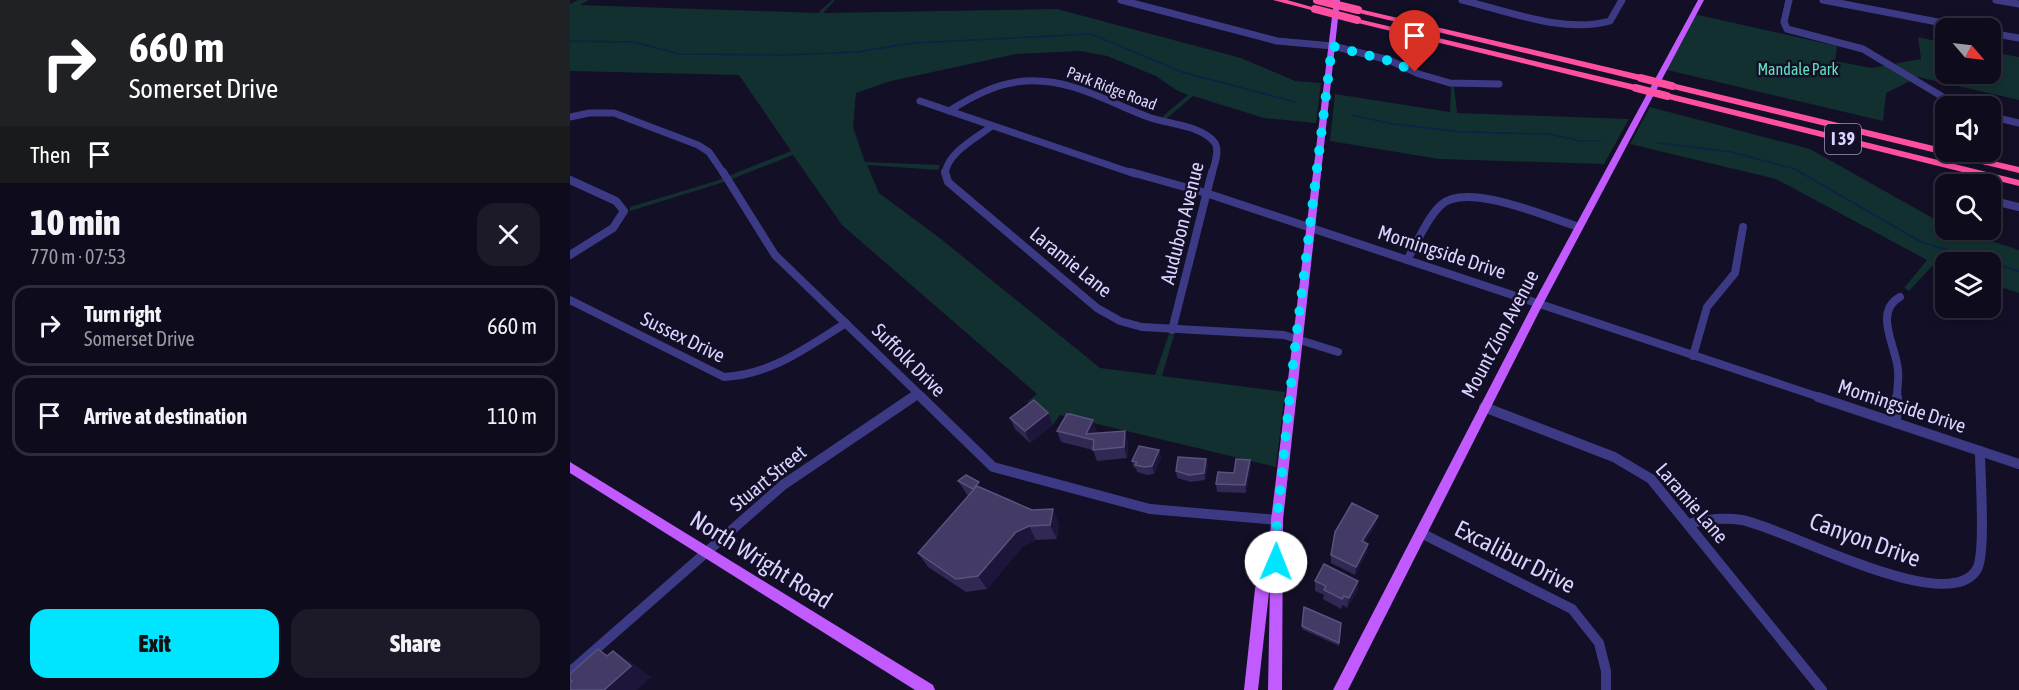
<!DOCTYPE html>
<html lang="en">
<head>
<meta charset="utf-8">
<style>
  :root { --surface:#0e0b1c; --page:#1c1929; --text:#f1f3f6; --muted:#9b9ba3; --line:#2e2b3b; --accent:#00e5ff }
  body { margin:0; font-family:"Asap Condensed",sans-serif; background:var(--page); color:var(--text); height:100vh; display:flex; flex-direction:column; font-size:22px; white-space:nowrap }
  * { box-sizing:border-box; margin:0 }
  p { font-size:20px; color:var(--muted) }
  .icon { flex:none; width:33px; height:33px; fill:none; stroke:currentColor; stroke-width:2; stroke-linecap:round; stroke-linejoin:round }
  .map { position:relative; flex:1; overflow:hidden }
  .drawer { display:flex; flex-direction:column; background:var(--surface); width:570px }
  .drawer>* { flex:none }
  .banner { background:#202124; color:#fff; overflow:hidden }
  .needle { width:39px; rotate:118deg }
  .tools { position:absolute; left:1365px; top:18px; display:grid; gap:12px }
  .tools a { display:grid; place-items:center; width:66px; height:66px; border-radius:12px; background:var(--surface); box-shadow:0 3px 9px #0003,0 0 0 2px var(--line); font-size:30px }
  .pin { position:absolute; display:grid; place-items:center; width:51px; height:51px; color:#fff; margin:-62px -26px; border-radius:50% 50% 50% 0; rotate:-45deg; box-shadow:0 0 6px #0007 }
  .pin .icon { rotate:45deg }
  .me { position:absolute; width:66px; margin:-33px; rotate:1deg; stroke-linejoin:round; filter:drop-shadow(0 0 4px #0008) }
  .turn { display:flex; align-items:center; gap:21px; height:126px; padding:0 30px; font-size:27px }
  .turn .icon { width:78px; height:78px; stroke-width:2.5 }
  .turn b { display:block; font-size:42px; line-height:51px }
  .then { display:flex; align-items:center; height:57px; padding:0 30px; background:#0003; gap:12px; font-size:22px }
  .round { display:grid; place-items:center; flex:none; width:63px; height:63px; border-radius:18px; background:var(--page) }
  .summary { display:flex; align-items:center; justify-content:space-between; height:102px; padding:0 30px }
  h1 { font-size:36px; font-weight:800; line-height:45px }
  .cta { display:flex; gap:12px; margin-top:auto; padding:12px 30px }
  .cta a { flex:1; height:69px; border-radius:18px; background:var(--accent); color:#111; font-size:24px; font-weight:800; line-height:69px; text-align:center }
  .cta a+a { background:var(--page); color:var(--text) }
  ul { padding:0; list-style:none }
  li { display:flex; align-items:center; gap:18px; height:81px; margin:0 12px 9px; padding:0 18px; border:3px solid var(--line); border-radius:18px }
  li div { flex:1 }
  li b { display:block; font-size:22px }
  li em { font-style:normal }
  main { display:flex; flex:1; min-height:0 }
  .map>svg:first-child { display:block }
  .green { fill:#12302f }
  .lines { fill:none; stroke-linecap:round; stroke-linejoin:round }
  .stream-far1 { stroke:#0c2248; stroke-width:1.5 }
  .stream { stroke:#0c2248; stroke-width:2 }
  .minor-far2 { stroke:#3d3a85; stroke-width:7 }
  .minor-far1 { stroke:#3d3a85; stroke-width:8 }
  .minor { stroke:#3d3a85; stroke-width:10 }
  .major { fill:#c25bff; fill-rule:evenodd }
  .highway { fill:#ff4fa3; fill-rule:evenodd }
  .highway-bridge { stroke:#ff4fa3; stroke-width:8 }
  .wall { fill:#312854 }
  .shaded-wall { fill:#1d163a }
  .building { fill:#433a66; stroke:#5a527e; stroke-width:1.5 }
  .route { stroke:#00e5ff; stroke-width:10; stroke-dasharray:0 18 }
  .labels { text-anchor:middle; stroke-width:5; stroke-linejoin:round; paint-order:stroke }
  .far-park-label { font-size:16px; fill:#5fe0c0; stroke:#130f26 }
  .far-street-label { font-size:16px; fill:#d9d4ff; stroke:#130f26 }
  .shield { fill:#130f26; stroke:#9e99be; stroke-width:1.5 }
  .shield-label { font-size:18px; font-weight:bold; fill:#d9d4ff }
  .street-label { font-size:20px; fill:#d9d4ff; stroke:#130f26 }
  .near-street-label { font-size:24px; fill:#d9d4ff; stroke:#130f26 }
</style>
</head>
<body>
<main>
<section class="drawer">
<div class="banner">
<div class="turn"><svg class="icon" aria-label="right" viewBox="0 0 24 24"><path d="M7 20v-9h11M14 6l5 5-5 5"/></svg><div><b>660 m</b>Somerset Drive</div></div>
<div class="then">Then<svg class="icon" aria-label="arrive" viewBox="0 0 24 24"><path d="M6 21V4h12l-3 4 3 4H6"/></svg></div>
</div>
<div class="summary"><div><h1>10 min</h1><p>770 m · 07:53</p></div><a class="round"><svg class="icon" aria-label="close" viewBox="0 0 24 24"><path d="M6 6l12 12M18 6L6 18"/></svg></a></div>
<ul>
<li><svg class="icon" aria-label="right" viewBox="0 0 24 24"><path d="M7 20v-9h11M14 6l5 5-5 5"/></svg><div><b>Turn right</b><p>Somerset Drive</p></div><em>660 m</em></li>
<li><svg class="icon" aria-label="arrive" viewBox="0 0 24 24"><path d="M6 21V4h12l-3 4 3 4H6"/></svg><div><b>Arrive at destination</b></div><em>110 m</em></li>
</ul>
<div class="cta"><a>Exit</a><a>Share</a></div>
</section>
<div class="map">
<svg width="1449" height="690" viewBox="0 0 1449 690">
  <rect width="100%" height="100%" fill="#130f26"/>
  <g class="green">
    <path d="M8 0H19L10 5 248 13 262 0H265L253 13 487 9 671 58 725 81 751 83 746 123 694 118 623 96 596 119 592 117 618 95 606 90 586 76 537 56 510 51 446 54 321 81 286 93 283 127 295 162 370 165 368 170 297 165 309 193 371 239 530 368 585 375 599 334 604 335 592 376 715 392 706 467 490 415 483 425 457 402 467 394 272 225 223 155 154 182 60 211V207L146 181 221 151 169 75 0 71V4Z"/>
    <path d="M1124 14 1267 46 1265 61 1301 68 1351 59 1348 37 1375 43 1376 74H1420L1421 52 1449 57V100L1348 77 1316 93 1313 121 1093 69Z"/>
    <path d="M881 86H884L887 113 1059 119 1034 164 869 159 760 141 765 94 880 112Z"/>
    <path d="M1080 107 1240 149 1375 225 1376 230H1388L1449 250V293L1421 284 1420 262H1376L1375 269 1364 264 1339 291 1334 288 1357 260 1206 179 1060 144Z"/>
  </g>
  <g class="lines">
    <g class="stream-far1">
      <path d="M0 41 64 42 109 54 214 55 287 52 343 43 521 34 612 72 725 102"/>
      <path d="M782 115 822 124 892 132 979 134 1010 141H1031"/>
      <path d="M1087 143 1161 152 1225 169 1233 174"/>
    </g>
    <path class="stream" d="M1230 172 1351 242 1449 271"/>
    <g class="minor-far2">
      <path d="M551 0 707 41 763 46 819 60 849 74 880 83 929 84"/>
      <path d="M892 0C937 11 994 34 1040 21L1052 0"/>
      <path d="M1219 0 1214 22 1217 29 1293 49 1388 106"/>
      <path d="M1253 0 1399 28"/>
      <path d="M1426 0 1449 4"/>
      <path d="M1420 33 1449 38"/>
      <path d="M350 101 565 174"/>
      <path d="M379 111C403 96 427 83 455 81 502 78 539 103 581 118 599 124 633 126 645 143 650 151 644 165 642 174"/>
      <path d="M1420 116 1449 123"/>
      <path d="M0 117 19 113H44L128 145 139 152 154 174"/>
      <path d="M375 174C377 153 406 138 422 126"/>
    </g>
    <g class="minor-far1">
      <path d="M153 172 205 255 353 398"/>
      <path d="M375 172 378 182 527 308 550 321 572 327 714 335 768 352"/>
      <path d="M561 172 636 193 1252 398"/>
      <path d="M0 180 46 201 54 211 43 228 0 255"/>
      <path d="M1420 200 1449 207"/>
      <path d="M837 260C847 243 857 218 871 205 897 181 979 218 1009 227"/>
      <path d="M0 300 154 377C201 375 237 347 276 323"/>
      <path d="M602 330 642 172"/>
      <path d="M1123 356 1137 307 1165 273 1173 227"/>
      <path d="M340 398 347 394"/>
      <path d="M1327 398C1327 389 1329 379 1328 370 1326 346 1303 312 1330 297"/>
    </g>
    <g class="minor">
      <path d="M351 397 423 467 580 509 707 520"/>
      <path d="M1248 397 1449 464"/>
      <path d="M914 407 1044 457 1081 479 1252 690"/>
      <path d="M1326 423 1327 397"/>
      <path d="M1118 524C1136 519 1153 517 1172 520 1216 528 1379 619 1407 569 1416 553 1410 474 1410 451"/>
      <path d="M851 533 1002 609 1029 643 1036 671V690"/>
      <path d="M0 672 213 485 343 397"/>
    </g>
    <g class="major">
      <path d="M764 0H770L713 520 712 690H698L700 584 688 690H674L685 589 696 544 697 540 700 539 701 520Z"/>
      <path d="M1128 0H1134L973 304 778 690H763L963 304Z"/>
      <path d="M0 462 363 685 365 690H345L0 473Z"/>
    </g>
    <g class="highway">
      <path d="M703 0H717L749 9 745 11Z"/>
      <path d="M785 8 1071 75 1075 78 1071 81 785 12Z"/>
      <path d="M784 18 1066 85 1070 88 1066 91 784 22Z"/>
      <path d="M1102 83 1376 149V152H1385L1449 167V173L1099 88 1098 86Z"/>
      <path d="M1097 93 1449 180V186L1094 98V94Z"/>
    </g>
    <g class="highway-bridge">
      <path d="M747 0 788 10"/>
      <path d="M745 9 787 20"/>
      <path d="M1071 78 1102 86"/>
      <path d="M1066 88 1097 96"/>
    </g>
  </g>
  <g class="wall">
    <path d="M478 413 483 425 460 443 445 429 440 418Z"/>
    <path d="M487 431 527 432 526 433 558 442 557 458 527 461 523 450 491 442Z"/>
    <path d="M589 450 591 458 584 474 577 475 567 472 566 468H564L562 461Z"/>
    <path d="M636 459 638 466 635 480 621 482 607 478 606 471Z"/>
    <path d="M680 460 681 467 676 493 647 492 646 484 664 473Z"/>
    <path d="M388 481 413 488 489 523 487 539 466 540 453 546 417 589 396 592 358 567 348 553 398 496Z"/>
    <path d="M806 524 795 542 797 552 785 575 761 563V555Z"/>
    <path d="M745 581H788L787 591 777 608 773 605 771 609 753 599 754 595 745 591Z"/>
    <path d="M734 607 771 623 769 646 732 629Z"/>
  </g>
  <g class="shaded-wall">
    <path d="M478 413 483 425 460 443 455 431Z"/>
    <path d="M523 420 527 432 523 439 516 434Z"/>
    <path d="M555 431 558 442 557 458 554 447Z"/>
    <path d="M589 450 591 458 584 474 582 466Z"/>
    <path d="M636 459 638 466 635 480 634 473Z"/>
    <path d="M680 460 681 467 676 493 675 485Z"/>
    <path d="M483 509 489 523 487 539 480 525Z"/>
    <path d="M808 516 806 524 791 549 792 541Z"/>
    <path d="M459 526 466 540 453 546 417 589 408 576 446 532Z"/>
    <path d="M798 544 797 552 785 575 786 567Z"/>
    <path d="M788 581 787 591 777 608 779 598Z"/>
    <path d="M43 651 63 663 81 677 67 690H34Z"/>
  </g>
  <g class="building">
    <path d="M464 400 478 413 455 431 440 418Z"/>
    <path d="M497 414H500L523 420 516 434 555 431 554 447 523 450 524 440 487 431Z"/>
    <path d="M569 446 589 450 582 466 575 467 565 465 567 462 562 461Z"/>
    <path d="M608 457 636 459 634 473 619 475 606 471Z"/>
    <path d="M666 459 680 460 675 485 646 484 648 472 664 473Z"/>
    <path d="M396 475 409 482 403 489 388 481Z"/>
    <path d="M407 486 462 510 483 509 480 525 459 526 446 532 408 576 386 579 348 553Z"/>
    <path d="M782 503 808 516 792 541 798 544 786 567 761 555 765 532Z"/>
    <path d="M754 564 788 581 779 598 774 596 772 599 754 590 756 586 745 581Z"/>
    <path d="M734 607 771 623 769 643 732 626Z"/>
    <path d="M28 649 37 656 43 651 61 666 34 690H0V683L2 681 0 680V674Z"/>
  </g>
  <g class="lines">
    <path class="route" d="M706 562 707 520 724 356 762 46 824 62 845 72"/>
  </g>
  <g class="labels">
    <g class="far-park-label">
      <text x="1228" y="75">Mandale Park</text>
    </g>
    <g class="far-street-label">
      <text transform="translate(542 88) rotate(21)" y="6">Park Ridge Road</text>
    </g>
    <rect class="shield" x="1255" y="124" width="36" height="30" rx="4.5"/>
    <g class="shield-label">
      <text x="1273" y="145">I 39</text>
    </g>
    <g class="street-label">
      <text transform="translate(612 223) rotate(-76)" y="7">Audubon Avenue</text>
      <text transform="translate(872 252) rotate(18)" y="7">Morningside Drive</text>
      <text transform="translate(501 262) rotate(39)" y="7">Laramie Lane</text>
      <text transform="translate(930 334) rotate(-62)" y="7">Mount Zion Avenue</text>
      <text transform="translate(113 337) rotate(26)" y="7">Sussex Drive</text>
      <text transform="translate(339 360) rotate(45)" y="7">Suffolk Drive</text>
      <text transform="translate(1332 406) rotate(18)" y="7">Morningside Drive</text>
      <text transform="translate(198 478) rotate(-39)" y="7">Stuart Street</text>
      <text transform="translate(1122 503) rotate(49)" y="7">Laramie Lane</text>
    </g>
    <g class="near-street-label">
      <text transform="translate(1295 540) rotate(20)" y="8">Canyon Drive</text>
      <text transform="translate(945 557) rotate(27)" y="8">Excalibur Drive</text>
      <text transform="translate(191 560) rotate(32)" y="8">North Wright Road</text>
    </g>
  </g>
</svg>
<div class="tools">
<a><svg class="needle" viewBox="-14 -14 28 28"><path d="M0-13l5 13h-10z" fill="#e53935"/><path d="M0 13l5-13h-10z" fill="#9b9ba3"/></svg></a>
<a><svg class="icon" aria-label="sound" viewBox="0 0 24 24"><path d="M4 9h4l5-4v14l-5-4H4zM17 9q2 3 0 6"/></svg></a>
<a><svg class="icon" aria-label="search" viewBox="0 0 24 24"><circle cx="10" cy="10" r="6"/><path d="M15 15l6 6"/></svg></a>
<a><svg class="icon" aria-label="layers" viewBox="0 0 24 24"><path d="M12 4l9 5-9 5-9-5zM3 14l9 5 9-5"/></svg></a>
</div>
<div class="pin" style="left:845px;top:72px;background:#d93025"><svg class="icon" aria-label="arrive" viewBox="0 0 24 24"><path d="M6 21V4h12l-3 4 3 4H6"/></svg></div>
<svg class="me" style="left:706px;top:562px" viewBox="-20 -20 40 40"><circle r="19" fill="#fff"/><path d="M0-13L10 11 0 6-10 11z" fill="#00e5ff"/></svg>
</div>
</main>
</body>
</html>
